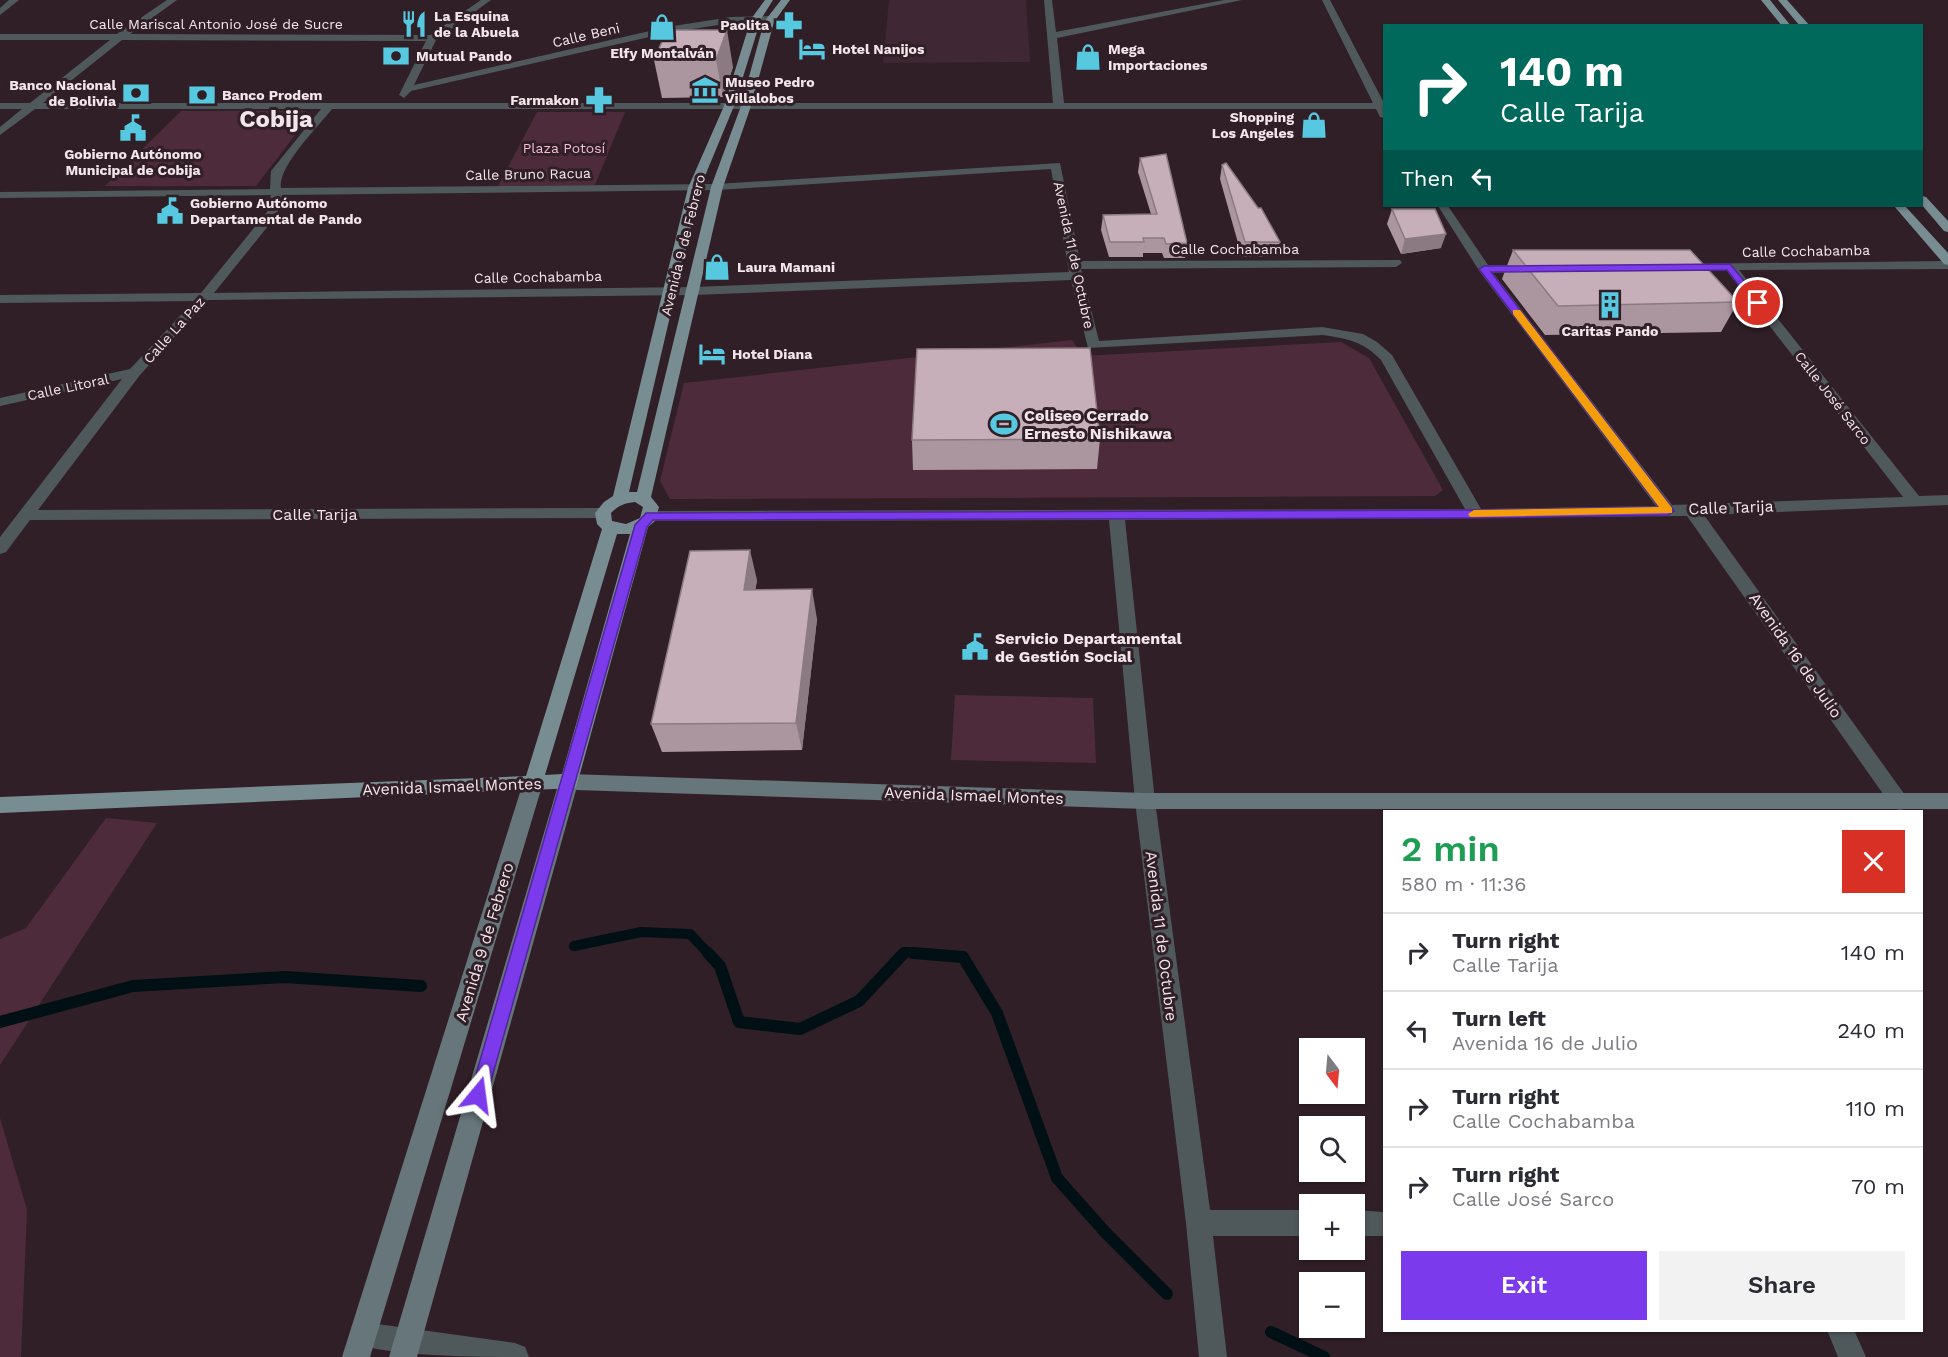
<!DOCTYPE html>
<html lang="en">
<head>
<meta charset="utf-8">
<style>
  :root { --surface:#fff; --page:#f2f2f3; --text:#2b2b33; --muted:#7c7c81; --line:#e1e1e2; --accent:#7c3aed }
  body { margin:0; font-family:"Work Sans",sans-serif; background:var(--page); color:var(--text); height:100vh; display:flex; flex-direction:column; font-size:22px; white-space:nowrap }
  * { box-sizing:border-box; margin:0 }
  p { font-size:20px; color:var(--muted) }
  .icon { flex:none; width:33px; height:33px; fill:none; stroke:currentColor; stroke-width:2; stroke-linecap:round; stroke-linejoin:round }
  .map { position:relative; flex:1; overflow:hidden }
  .sheet { position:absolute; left:1383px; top:810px; width:540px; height:522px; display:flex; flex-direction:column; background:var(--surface); border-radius:0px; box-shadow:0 2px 4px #0004 }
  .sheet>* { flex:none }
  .hud { position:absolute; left:1383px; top:24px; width:540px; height:183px; border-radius:0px; box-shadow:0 2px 4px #0004; background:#00695c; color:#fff; overflow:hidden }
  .needle { width:39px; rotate:164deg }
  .buttons { position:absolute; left:1299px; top:1038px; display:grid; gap:12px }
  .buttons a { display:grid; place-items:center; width:66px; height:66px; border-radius:0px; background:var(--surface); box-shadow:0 2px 4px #0004; font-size:30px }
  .pin { position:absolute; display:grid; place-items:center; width:51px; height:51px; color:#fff; margin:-26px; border:3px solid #fff; border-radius:50%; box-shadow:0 2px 6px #0007 }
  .me { position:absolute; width:66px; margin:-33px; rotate:16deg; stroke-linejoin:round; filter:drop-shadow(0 0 4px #0008) }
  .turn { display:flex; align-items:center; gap:21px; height:126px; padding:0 18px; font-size:27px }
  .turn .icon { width:78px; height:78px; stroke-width:2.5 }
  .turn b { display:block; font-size:42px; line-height:51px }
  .then { display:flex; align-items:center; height:57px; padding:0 18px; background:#0003; gap:12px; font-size:22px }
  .round { display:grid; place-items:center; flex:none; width:63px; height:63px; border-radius:0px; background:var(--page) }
  .head { display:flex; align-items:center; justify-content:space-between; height:102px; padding:0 18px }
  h1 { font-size:36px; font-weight:600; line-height:45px; color:#1e9e55 }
  .primary-button { display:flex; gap:12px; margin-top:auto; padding:12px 18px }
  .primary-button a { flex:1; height:69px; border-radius:0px; background:var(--accent); color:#fff; font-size:24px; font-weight:600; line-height:69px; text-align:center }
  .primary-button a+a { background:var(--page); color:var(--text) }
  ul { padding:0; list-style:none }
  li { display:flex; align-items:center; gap:18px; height:78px; padding:0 18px; border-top:2px solid var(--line) }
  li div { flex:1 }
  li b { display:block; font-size:22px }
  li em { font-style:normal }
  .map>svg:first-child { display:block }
  .built { fill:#3f2733 }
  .green { fill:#4d2b3b }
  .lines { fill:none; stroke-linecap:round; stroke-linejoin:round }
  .stream-far1 { stroke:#011014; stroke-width:10 }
  .stream { stroke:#011014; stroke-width:12 }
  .street { fill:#4f595c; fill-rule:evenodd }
  .secondary { fill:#66767a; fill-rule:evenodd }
  .primary { fill:#778d92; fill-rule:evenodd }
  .wall { fill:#ab969f }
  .shaded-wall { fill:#8b7a82 }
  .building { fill:#c7afb9; stroke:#8b7a82; stroke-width:1.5 }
  .route { fill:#7c3aed; stroke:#51269a; stroke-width:1.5 }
  .slow { fill:#f59e0b }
  .labels { text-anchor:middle; stroke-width:6; stroke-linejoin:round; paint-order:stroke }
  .far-poi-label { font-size:14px; font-weight:bold; fill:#f3e6eb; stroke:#311f27; text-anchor:start }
  .far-street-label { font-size:14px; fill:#f3e6eb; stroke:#311f27 }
  .far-park-label { font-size:14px; fill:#f7bcd6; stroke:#311f27 }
  .poi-label { font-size:16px; font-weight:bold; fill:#f3e6eb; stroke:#311f27; text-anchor:start }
  .street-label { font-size:16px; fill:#f3e6eb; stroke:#311f27 }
  .far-town-label { font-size:24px; font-weight:bold; fill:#f3e6eb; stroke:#311f27 }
</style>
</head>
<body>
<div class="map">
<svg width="1948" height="1357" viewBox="0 0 1948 1357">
  <rect width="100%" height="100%" fill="#311f27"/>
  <path class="built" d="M889 0H1026L1030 62 883 63Z"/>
  <g class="green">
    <path d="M181 111H303L312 113 256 186H105Z"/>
    <path d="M537 112H625L595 185 498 186Z"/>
    <path d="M1072 340 1083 356 1341 342 1369 358 1443 490 1435 496 670 499 660 481 684 383Z"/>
    <path d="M955 695 1093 698 1096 763 951 760Z"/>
    <path d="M106 818 157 823 0 1065V939L26 928Z"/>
    <path d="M0 1118 27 1210 21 1357H0Z"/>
  </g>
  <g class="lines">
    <g class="stream-far1">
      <path d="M574 946 641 932 690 934 709 954"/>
      <path d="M903 954 905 952 930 954"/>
    </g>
    <g class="stream">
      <path d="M708 953 720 966 739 1022 800 1029 859 1001 904 953"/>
      <path d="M913 953 963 957 997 1013 1057 1178 1105 1232 1167 1294"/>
      <path d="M0 1022 133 986 285 977 421 986"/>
      <path d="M1271 1332 1324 1357"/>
    </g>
    <g class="street">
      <path d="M9 0H19L0 15V8Z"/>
      <path d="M167 0H177L130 34 430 35 481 0H491L436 40 414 85 667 27 731 17 771 16 776 19 771 22 731 23 667 33 411 91 404 98 399 95 426 41 122 40 43 103H1053L1044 0H1052L1056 32 1224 0H1242L1057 38 1064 103H1373L1322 0H1330L1384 103V118L1380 117 1376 109H332C318 127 277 167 281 188L717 184 1060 163 1080 261 1400 260 1402 263 1396 267 1081 269 1099 341 1322 327 1363 334 1377 342 1392 355 1481 509 1656 506 1480 272 1438 206H1448L1488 265H1533V271L1529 272 1493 273 1672 505 1903 497 1726 270 1683 271 1679 270V264L1948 261V269L1739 270 1919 496 1948 495V505L1704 515 1910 802 1907 808 1900 810 1893 808 1687 516 1125 520 1155 801 1210 1210H1310V1236H1213L1227 1357H1199L1186 1223 1135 801 1109 520 650 521 642 516 650 511 1465 509 1381 360C1364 342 1347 338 1322 335L1088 348 1071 280 694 295 208 300 140 375 38 510 603 508 611 513 603 518 30 520 6 552 0 554V537L122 379 0 406V398L130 369 194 301 0 303V295L201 293 267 212 271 195 0 198V192L270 189 271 171 321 109H35L0 135V127L22 109H0V103H30L110 40H0V34H117ZM1051 169 1069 272 694 287 214 293 277 215 282 195 717 190Z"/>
      <path d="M1354 1210 1384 1212V1236H1354Z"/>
      <path d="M363 1322 515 1343 525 1347 529 1357C477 1357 401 1357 354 1344L350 1335 354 1326Z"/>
      <path d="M1827 1330H1854L1866 1357H1838Z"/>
    </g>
    <g class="secondary">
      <path d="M569 774 1145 793H1948V809H1145L576 790 417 1357H389L559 782 562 776Z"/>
      <path d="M533 775 540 777 543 783 370 1357H342L523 783 526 777Z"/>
    </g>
    <g class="primary">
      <path d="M765 0H773L761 19 734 106 700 188 629 492H637L711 187 741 106 764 22 781 0H790L774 22 751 106 723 187 651 497 659 507 655 521 648 527 576 788 0 813V797L526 776 602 529 597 524 595 513 604 502 613 496 688 188 724 106 751 19ZM635 502 643 507 640 518 626 524 612 521 611 513C618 506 624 503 635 502ZM617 534H630L562 774 545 775Z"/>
      <path d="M1761 0H1770L1791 26H1782Z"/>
      <path d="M1778 0H1787L1810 26H1800Z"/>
      <path d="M1922 196 1926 197 1948 221V232L1944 231 1922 205Z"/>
      <path d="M1894 206H1905L1948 253V265L1944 264Z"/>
    </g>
  </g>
  <g class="wall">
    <path d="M667 30 733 67 723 97 662 98 654 60Z"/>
    <path d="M1140 158 1187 243 1185 258H1164L1162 253H1143V257H1109L1101 230 1103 215 1151 214 1138 172Z"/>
    <path d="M1222 165 1280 242 1276 256 1242 257 1220 179Z"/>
    <path d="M1392 209 1441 248 1401 254 1387 224Z"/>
    <path d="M1513 250 1738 302 1721 332 1545 335 1502 279Z"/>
    <path d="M1100 439 1097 469 913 470 912 440Z"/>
    <path d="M757 580 755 590 817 619 802 750 662 752 651 724Z"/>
  </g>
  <g class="shaded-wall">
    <path d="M727 30 733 67 723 97 716 60Z"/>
    <path d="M1446 234 1441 248 1401 254 1405 239Z"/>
    <path d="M750 550 757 580 751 619 744 590Z"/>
    <path d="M812 589 817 619 802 750 796 723Z"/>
  </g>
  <g class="building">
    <path d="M667 30H727L716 60H654Z"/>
    <path d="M1166 154 1187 243 1166 244 1164 238H1143L1144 242H1110L1103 215 1157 214 1140 158Z"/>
    <path d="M1226 163 1258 208H1261L1280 242H1245L1222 165Z"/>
    <path d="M1392 209H1435L1446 234 1405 239Z"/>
    <path d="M1513 250H1690L1738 302 1558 306Z"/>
    <path d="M1090 348 1100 439 912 440 917 349Z"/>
    <path d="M750 550 744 590 812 589 796 723 651 724 690 551Z"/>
  </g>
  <path class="route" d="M1730 264 1761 301V305H1754L1727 270 1491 272 1672 508 1674 511 1668 515 1476 518 653 520 647 527 487 1095 485 1102 478 1104 472 1102 470 1095 635 525 646 513 1476 510 1659 507 1479 269 1484 266Z"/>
  <path class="slow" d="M1513 310H1520L1672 508V513L1470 517 1468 514 1474 510 1659 507 1513 314Z"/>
  <defs>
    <symbol id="restaurant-bare" viewBox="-9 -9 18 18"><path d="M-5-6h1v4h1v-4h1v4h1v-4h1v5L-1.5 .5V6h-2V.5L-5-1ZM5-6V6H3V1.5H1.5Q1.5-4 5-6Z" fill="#56c9e0" stroke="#311f27" stroke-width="2.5" paint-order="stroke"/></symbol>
    <symbol id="pharmacy-bare" viewBox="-9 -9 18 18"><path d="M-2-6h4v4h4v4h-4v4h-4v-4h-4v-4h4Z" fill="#56c9e0" stroke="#311f27" stroke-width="2.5" paint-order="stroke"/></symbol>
    <symbol id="shop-bare" viewBox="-9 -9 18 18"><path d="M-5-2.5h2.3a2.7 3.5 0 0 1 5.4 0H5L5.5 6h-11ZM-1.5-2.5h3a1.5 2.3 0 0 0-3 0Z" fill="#56c9e0" stroke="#311f27" stroke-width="2.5" paint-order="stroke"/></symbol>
    <symbol id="hotel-bare" viewBox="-9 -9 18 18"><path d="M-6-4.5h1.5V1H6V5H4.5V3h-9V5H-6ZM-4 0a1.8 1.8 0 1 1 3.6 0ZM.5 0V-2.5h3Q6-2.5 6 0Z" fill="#56c9e0" stroke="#311f27" stroke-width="2.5" paint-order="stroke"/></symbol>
    <symbol id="bank-bare" viewBox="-9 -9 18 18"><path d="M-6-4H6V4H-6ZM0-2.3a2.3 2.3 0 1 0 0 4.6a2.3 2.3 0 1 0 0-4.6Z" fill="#56c9e0" stroke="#311f27" stroke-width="2.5" paint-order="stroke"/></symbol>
    <symbol id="museum-bare" viewBox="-9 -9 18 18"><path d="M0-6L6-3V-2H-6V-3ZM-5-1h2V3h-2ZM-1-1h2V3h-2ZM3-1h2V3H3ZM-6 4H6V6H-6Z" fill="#56c9e0" stroke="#311f27" stroke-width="2.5" paint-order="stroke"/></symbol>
    <symbol id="civic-bare" viewBox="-9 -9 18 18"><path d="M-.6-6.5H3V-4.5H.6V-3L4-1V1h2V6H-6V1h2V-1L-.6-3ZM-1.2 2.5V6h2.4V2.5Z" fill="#56c9e0" stroke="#311f27" stroke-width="2.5" paint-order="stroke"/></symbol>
    <symbol id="building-bare" viewBox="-9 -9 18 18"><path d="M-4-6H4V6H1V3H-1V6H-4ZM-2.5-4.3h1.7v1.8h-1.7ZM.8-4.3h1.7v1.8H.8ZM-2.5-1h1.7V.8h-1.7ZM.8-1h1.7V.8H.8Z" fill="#56c9e0" stroke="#311f27" stroke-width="2.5" paint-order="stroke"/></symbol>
    <symbol id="stadium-bare" viewBox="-9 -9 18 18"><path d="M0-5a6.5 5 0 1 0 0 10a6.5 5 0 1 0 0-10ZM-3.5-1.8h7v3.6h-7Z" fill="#56c9e0" stroke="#311f27" stroke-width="2.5" paint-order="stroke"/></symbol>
  </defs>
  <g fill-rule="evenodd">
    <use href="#restaurant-bare" x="395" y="5" width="38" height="38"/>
    <use href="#pharmacy-bare" x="770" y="6" width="38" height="38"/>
    <use href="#shop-bare" x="643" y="8" width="38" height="38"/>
    <use href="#hotel-bare" x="793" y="30" width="38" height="38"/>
    <use href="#bank-bare" x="377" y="37" width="38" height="38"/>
    <use href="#shop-bare" x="1069" y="38" width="38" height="38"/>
    <use href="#museum-bare" x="686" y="71" width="38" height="38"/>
    <use href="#bank-bare" x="117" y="74" width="38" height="38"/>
    <use href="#bank-bare" x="183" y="76" width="38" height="38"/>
    <use href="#pharmacy-bare" x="580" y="81" width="38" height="38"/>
    <use href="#shop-bare" x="1295" y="106" width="38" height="38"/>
    <use href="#civic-bare" x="114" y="109" width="38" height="38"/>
    <use href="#civic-bare" x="151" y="192" width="38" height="38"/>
    <use href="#shop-bare" x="698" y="248" width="38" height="38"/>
    <use href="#building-bare" x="1591" y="286" width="38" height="38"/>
    <use href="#hotel-bare" x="693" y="335" width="38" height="38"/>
    <use href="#stadium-bare" x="985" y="405" width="38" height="38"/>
    <use href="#civic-bare" x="956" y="628" width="38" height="38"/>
  </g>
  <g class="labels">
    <g class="far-poi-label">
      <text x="434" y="21">La Esquina<tspan x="434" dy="16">de la Abuela</tspan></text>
      <text x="769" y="30" text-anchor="end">Paolita</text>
      <text x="832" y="54">Hotel Nanijos</text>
      <text x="1108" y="54">Mega<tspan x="1108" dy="16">Importaciones</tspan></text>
      <text x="662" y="58" text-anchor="middle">Elfy Montalván</text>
      <text x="416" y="61">Mutual Pando</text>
      <text x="725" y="87">Museo Pedro<tspan x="725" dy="16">Villalobos</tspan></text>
      <text x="116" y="90" text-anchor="end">Banco Nacional<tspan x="116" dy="16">de Bolivia</tspan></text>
      <text x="222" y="100">Banco Prodem</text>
      <text x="579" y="105" text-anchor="end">Farmakon</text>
      <text x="1294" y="122" text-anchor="end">Shopping<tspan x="1294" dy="16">Los Angeles</tspan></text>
      <text x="133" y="159" text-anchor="middle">Gobierno Autónomo<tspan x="133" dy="16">Municipal de Cobija</tspan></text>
      <text x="190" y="208">Gobierno Autónomo<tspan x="190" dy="16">Departamental de Pando</tspan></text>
      <text x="737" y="272">Laura Mamani</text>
      <text x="1610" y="336" text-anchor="middle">Caritas Pando</text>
      <text x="732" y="359">Hotel Diana</text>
    </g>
    <g class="far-street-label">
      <text x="216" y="29">Calle Mariscal Antonio José de Sucre</text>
      <text transform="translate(586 35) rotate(-13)" y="5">Calle Beni</text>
      <text transform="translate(528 174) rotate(-1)" y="5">Calle Bruno Racua</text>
      <text transform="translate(683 245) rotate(-76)" y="5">Avenida 9 de Febrero</text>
      <text x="1235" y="254">Calle Cochabamba</text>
      <text transform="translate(1806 251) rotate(-1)" y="5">Calle Cochabamba</text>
      <text transform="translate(1074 255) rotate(78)" y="5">Avenida 11 de Octubre</text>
      <text transform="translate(538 277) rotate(-1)" y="5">Calle Cochabamba</text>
      <text transform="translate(174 330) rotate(-48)" y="5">Calle La Paz</text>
      <text transform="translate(68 387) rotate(-12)" y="5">Calle Litoral</text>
      <text transform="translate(1833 398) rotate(52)" y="5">Calle José Sarco</text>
    </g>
    <g class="far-park-label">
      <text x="564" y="153">Plaza Potosí</text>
    </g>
    <g class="poi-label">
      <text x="1024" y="421">Coliseo Cerrado<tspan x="1024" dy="18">Ernesto Nishikawa</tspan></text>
      <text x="995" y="644">Servicio Departamental<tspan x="995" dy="18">de Gestión Social</tspan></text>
    </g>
    <g class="street-label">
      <text transform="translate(1731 507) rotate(-2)" y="6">Calle Tarija</text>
      <text x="315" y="520">Calle Tarija</text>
      <text transform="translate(1796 655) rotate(55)" y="6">Avenida 16 de Julio</text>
      <text transform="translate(452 786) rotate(-2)" y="6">Avenida Ismael Montes</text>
      <text transform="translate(974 795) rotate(2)" y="6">Avenida Ismael Montes</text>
      <text transform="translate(1162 936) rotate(83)" y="6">Avenida 11 de Octubre</text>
      <text transform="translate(484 942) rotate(-73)" y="6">Avenida 9 de Febrero</text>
    </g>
    <g class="far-town-label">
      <text x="276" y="127">Cobija</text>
    </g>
  </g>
</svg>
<div class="buttons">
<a><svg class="needle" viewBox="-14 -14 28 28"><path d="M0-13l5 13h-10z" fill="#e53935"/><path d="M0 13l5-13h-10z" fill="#7c7c81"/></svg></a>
<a><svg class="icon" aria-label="search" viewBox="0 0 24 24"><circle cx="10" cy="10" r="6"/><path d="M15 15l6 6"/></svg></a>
<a>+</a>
<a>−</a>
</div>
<div class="pin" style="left:1758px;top:303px;background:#d93025"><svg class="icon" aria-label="arrive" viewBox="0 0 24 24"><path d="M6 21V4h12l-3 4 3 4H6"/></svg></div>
<svg class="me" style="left:478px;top:1095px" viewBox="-20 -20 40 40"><path d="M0-17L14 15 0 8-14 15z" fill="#7c3aed" stroke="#fff" stroke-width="4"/></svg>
<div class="hud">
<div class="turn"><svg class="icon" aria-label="right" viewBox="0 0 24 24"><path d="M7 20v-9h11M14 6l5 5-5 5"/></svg><div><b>140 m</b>Calle Tarija</div></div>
<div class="then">Then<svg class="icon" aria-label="left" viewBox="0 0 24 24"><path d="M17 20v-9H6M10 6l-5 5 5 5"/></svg></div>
</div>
<section class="sheet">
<div class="head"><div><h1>2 min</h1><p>580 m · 11:36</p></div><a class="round" style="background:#d93025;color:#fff"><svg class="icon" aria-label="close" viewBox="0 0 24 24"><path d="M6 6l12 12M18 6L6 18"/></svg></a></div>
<ul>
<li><svg class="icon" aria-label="right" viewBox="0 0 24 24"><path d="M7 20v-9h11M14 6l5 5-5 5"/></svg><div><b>Turn right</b><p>Calle Tarija</p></div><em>140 m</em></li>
<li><svg class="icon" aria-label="left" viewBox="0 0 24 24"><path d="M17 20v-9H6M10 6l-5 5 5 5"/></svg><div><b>Turn left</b><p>Avenida 16 de Julio</p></div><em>240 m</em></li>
<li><svg class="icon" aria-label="right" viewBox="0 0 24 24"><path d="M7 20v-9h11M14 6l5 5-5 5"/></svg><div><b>Turn right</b><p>Calle Cochabamba</p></div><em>110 m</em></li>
<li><svg class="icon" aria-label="right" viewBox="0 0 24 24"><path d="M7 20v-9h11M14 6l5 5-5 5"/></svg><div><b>Turn right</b><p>Calle José Sarco</p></div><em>70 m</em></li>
</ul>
<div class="primary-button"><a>Exit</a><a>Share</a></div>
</section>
</div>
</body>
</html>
